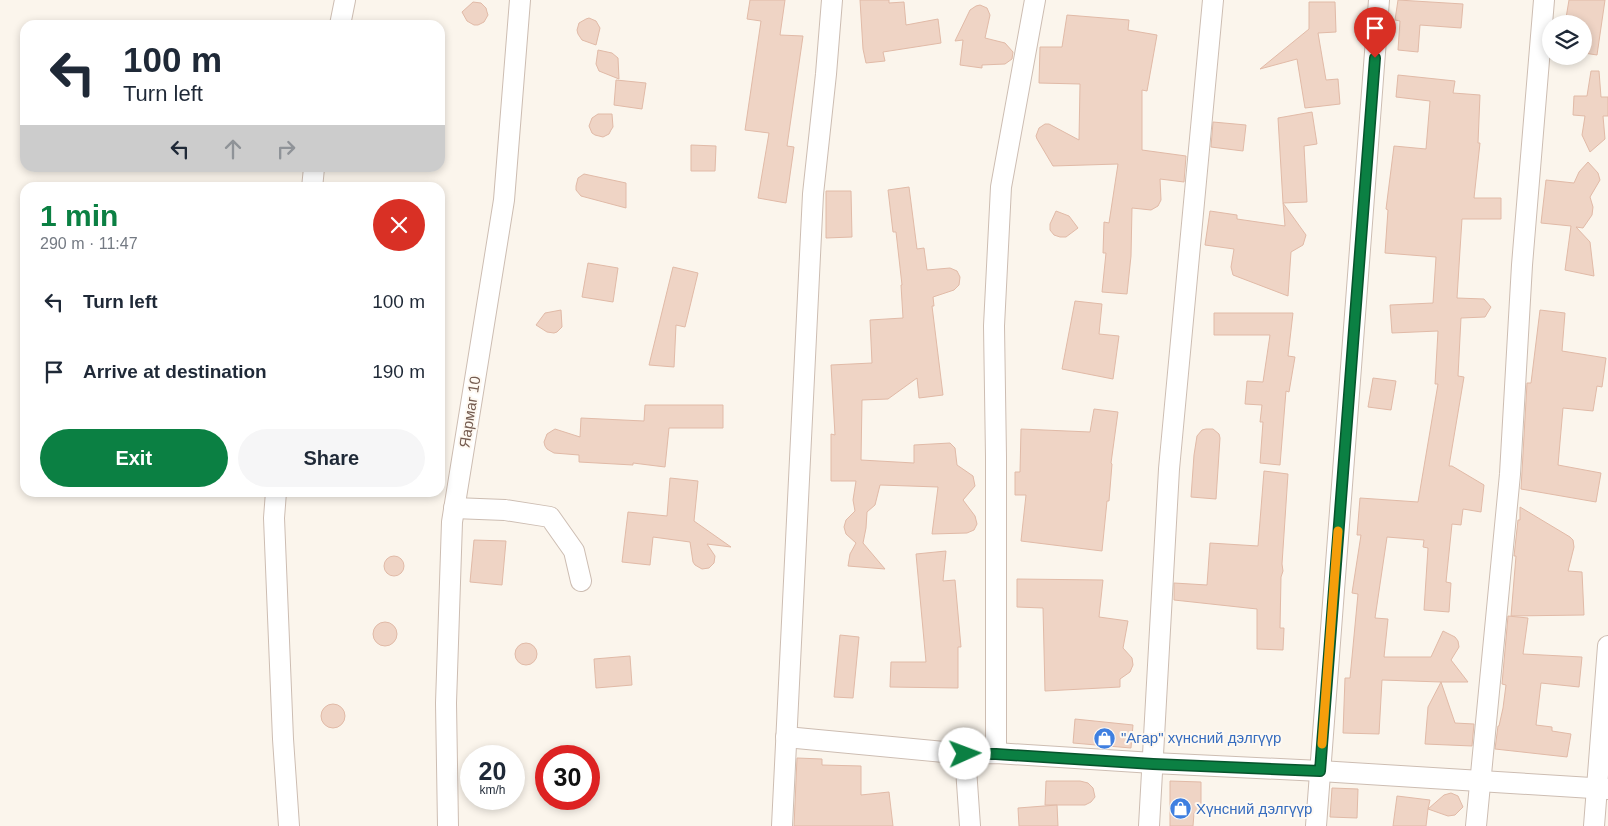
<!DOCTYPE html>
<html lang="en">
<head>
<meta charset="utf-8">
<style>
  :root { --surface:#fff; --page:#f6f6f7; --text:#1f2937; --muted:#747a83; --accent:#0b8043 }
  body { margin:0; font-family:Helvetica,sans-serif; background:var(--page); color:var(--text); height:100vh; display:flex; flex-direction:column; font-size:19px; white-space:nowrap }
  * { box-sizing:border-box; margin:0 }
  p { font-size:16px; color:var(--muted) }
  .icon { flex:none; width:28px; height:28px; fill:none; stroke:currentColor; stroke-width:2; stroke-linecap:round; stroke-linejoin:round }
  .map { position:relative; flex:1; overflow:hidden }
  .sheet { position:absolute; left:20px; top:182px; width:425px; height:315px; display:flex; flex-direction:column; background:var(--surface); border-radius:15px; box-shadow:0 2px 8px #0003 }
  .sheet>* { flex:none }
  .top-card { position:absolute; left:20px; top:20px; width:425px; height:152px; border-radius:15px; box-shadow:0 2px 8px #0003; background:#fff; color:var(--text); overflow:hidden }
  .fabs { position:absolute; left:1542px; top:15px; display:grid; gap:10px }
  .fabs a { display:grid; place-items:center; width:50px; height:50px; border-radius:50%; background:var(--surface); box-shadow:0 2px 8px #0003; font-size:25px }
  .speed { position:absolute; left:460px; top:745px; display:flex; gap:10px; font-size:25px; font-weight:700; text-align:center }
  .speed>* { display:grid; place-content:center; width:65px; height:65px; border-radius:50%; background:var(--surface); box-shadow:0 2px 8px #0003; line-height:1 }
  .speed small { font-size:12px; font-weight:400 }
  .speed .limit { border:8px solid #d22; background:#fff; color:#111 }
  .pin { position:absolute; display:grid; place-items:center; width:42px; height:42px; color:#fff; margin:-51px -21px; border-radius:50% 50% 50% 0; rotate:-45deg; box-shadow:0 0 5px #0007 }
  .pin .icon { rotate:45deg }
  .me { position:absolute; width:55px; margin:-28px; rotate:88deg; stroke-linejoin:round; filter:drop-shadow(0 0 4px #0008) }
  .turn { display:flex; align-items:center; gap:18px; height:105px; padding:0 20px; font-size:22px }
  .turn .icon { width:65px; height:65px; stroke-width:2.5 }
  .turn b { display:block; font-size:35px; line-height:42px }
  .lanes { display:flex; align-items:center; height:48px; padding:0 20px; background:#0003; justify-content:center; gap:25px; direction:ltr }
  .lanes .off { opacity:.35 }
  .round { display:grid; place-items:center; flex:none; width:52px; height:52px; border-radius:26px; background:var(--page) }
  .head { display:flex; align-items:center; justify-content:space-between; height:85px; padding:0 20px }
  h1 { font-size:30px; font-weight:700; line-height:38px; color:var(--accent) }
  .cta { display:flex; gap:10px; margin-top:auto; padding:10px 20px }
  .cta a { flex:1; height:58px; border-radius:30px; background:var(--accent); color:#fff; font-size:20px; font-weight:700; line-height:58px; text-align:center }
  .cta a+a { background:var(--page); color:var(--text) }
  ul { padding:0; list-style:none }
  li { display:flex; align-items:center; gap:15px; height:70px; padding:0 20px }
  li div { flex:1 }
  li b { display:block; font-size:19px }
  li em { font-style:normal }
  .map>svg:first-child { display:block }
  .building { fill:#efd4c5; stroke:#e1baa7 }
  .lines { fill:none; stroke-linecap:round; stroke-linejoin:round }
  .minor-casing { stroke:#cdbdb2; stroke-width:22 }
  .minor { stroke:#fff; stroke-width:20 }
  .route-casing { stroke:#07532c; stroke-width:12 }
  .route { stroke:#0b8043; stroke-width:9 }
  .slow { stroke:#f59e0b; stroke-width:9 }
  .labels { text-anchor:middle; stroke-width:4; stroke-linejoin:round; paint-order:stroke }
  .street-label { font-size:15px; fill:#755c50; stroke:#fef9f2 }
  .shop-label { font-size:15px; fill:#366cbe; stroke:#fef9f2; text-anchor:start }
</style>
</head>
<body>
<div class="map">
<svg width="1608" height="826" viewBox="0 0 1608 826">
  <rect width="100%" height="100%" fill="#fbf5ec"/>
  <g class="building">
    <path d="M750 0H785L780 35 803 36 787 146 794 147 786 203 758 198 769 133 745 130 761 21 747 19Z"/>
    <path d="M860 0H889V3L904 2 906 25 938 19 941 43 883 52 885 61 866 63 863 49Z"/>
    <path d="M1398 0 1463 4 1461 28 1420 25 1418 52 1398 50 1400 21 1395 20Z"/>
    <path d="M1569 0H1605L1597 55 1584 53V24H1565Z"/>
    <path d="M473 2 481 3 486 8 487 12 488 15 484 22 478 25H474L467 21 462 12Z"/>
    <path d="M1309 2H1335L1336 32 1318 33 1326 80 1338 79 1340 104 1305 108 1297 59 1260 69 1309 29Z"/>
    <path d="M980 5 987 8 990 15 985 38 1005 43 1013 52 1012 59 1005 64 982 65V68L960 65 963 40 955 41 970 10 976 6Z"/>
    <path d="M1067 15 1129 20 1128 30 1157 35 1147 91 1142 90V150L1186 156 1184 182 1160 179 1161 200 1158 206 1151 210 1132 208 1131 256 1127 294 1102 292 1106 253H1103L1104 222 1109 223 1118 164 1053 166 1037 139 1036 136 1039 128 1045 124H1049L1079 140 1080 84 1039 83 1040 47H1062Z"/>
    <path d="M589 18 596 21 600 28 596 45 582 40 578 34 577 30 579 23 586 19Z"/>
    <path d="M598 50 612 53 618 58 619 79 599 71 596 64Z"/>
    <path d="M1591 71H1599L1601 97H1608V116H1603L1605 139 1590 152 1582 135 1585 116 1573 115 1574 96H1587Z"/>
    <path d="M1398 75 1455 81 1453 93 1480 95 1478 143H1480L1474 198H1501V219H1462L1459 266 1457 298 1484 299 1491 307 1485 317 1461 318 1458 376 1464 377 1449 466H1452L1484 485 1481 512 1463 509 1461 525 1452 524 1446 582 1451 583 1449 612 1424 610 1428 548 1423 547 1424 540 1387 537 1375 618 1388 619 1384 657H1431L1443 631 1455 637 1458 641 1459 647 1451 660 1468 682H1441L1455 723 1474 724 1472 746 1425 744 1428 707 1441 682 1382 680 1379 734 1343 733 1345 678H1350L1358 594 1352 593 1361 535H1357L1360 498 1418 502 1438 384H1435L1438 331 1392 333 1390 305 1433 303 1436 257 1385 253 1388 210 1386 209 1394 146 1426 149 1430 101 1396 97Z"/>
    <path d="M616 80 646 83 642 109 614 105Z"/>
    <path d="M1312 112 1317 144 1304 146 1307 202 1283 203 1278 118Z"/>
    <path d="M598 114H612L613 127 611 130 609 134 603 137 595 135 592 133 589 126 592 118Z"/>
    <path d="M1213 122 1246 125 1243 151 1211 147Z"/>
    <path d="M691 145 716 146 715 171H691Z"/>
    <path d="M1588 162 1598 173 1600 180 1590 197 1593 207 1592 215 1583 228 1576 227 1590 242 1594 276 1565 270 1571 226 1541 223 1546 180 1574 183 1579 172Z"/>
    <path d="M584 174 626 183V208L581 196 576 190V186L578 178Z"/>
    <path d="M909 187 917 249 924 248 927 270 950 268 957 271 960 277 959 285 954 290 933 297 934 306H932L943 395 919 398 917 378 888 399 862 400 861 460 914 463V445L950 443 955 448 957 465 973 476 975 486 963 500 975 516 977 524 974 530 967 533 932 534 938 487 880 485 875 505 867 512 866 528 863 543 885 569 848 566 850 554 856 543 846 534 844 527 846 520 855 511 853 500 856 481H831V434L835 435 831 365 872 363 870 320 903 318 901 285H902L896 232H893L888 190Z"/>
    <path d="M826 191H851L852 237 826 238Z"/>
    <path d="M1283 203 1306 235 1303 245 1291 252 1288 296 1233 275 1231 267 1234 249 1205 245 1210 211 1237 215V219L1285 226Z"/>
    <path d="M1056 211 1069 216 1078 228 1066 237H1060L1054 235 1050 230V224Z"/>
    <path d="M588 263 618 268 613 302 582 297Z"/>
    <path d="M673 267 698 273 685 327 676 325 674 367 649 365Z"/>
    <path d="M1075 301 1102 304 1099 334 1119 336 1113 379 1062 369Z"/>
    <path d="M561 310 562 327 557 332 554 333 547 332 536 325 545 313Z"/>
    <path d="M1540 310 1565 313 1562 351 1606 358 1602 387 1597 386 1593 411 1563 408 1558 465 1601 473 1596 502 1521 489 1527 383H1531Z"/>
    <path d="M1214 313H1293L1288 356 1295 357 1289 392 1286 391 1280 465 1260 463 1263 422H1260L1262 405 1245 404 1247 381 1263 382 1270 335H1214Z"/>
    <path d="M1373 378 1396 381 1391 410 1368 407Z"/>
    <path d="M645 405H723V428H669L665 467 633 463V465L579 462V455L554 453 547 449 545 446 544 442 547 434 555 429 580 437 581 418 644 421Z"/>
    <path d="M1094 409 1118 412 1111 463 1112 464 1109 501H1107L1102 551 1021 541 1026 495H1015V472H1020L1021 429 1090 432Z"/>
    <path d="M1206 429H1213L1219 434 1220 438 1216 499 1191 497 1194 455 1197 436 1202 430Z"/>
    <path d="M1264 471 1288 474 1282 564 1283 571 1281 577 1280 628H1284L1283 650 1257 649V609L1174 600V583L1207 585 1210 543 1258 546Z"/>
    <path d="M670 478 698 481 694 521 731 547 707 544 715 556 714 563 709 568 702 569 695 565 693 562 690 542 653 537 650 565 622 562 628 512 667 516Z"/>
    <path d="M1520 507 1570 537 1573 540 1574 547 1568 571 1582 572 1584 615 1511 616 1516 556H1514L1518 520H1520Z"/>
    <path d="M474 540 506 541 502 585 470 582Z"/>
    <path d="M946 551 943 581 955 580 961 647H958V688L890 687 891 662H926L916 554Z"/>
    <circle cx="394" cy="566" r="10"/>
    <path d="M1017 579 1103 580 1099 617 1128 621 1123 648 1132 658 1133 665 1130 672 1120 679V687L1045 691 1043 608 1017 607Z"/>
    <path d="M1508 616 1528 618 1523 654 1582 657 1579 687 1541 683 1536 725 1552 727V731L1571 734 1567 757 1495 749 1498 726H1499L1503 708 1506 685 1502 684Z"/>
    <circle cx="385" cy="634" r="12"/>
    <path d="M840 635 859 637 853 698 834 697Z"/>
    <circle cx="526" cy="654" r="11"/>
    <path d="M630 656 632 685 596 688 594 659Z"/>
    <circle cx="333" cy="716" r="12"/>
    <path d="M1075 719 1133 725 1131 748 1073 743Z"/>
    <path d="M797 758 822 759V765L861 766V795L889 792 893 826H794Z"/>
    <path d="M1046 781H1080L1088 783 1093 788 1095 797 1091 802 1085 805H1045Z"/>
    <path d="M1170 781 1201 782V813H1194L1193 826H1170Z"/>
    <path d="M1332 788 1358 789 1357 818 1330 817Z"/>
    <path d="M1451 793 1458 796 1463 807 1455 815 1448 816 1428 809 1426 826H1393L1397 796 1430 800 1428 809 1444 795Z"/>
    <path d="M1057 805 1058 826H1019L1018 808Z"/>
  </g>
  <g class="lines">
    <defs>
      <g id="minor">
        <path d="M340 25 345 0"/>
        <path d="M312 188 314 168"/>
        <path d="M276 492 274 518 283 739 289 826"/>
        <path d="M454 508 505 510 550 517 574 551 581 581"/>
        <path d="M786 737 965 754 996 753 1153 763 1320 771 1608 789"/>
        <path d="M996 753V457L994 326 1001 187 1035 0"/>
        <path d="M965 754 970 826"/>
        <path d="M448 826 446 703 452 522 504 200 520 0"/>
        <path d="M782 826 813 194 826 74 832 0"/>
        <path d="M1149 826 1169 469 1213 0"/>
        <path d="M1316 826 1379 0"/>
        <path d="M1476 826 1510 474 1522 265 1544 0"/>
        <path d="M1594 826 1608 646"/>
      </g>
    </defs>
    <use href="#minor" class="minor-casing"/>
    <use href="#minor" class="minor"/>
  </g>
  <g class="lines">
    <defs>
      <path id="route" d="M965 754H996L1153 764 1320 771 1375 58"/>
    </defs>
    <use href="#route" class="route-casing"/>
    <use href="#route" class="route"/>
    <path class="slow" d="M1322 744 1338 531"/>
  </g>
  <defs>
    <symbol id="shop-disc" viewBox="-11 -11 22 22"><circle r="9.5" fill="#3f7fe0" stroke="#fef9f2"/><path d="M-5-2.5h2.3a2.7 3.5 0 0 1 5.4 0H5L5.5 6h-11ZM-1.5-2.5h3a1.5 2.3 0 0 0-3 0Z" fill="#fff"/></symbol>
  </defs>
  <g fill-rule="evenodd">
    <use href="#shop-disc" x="1092" y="726" width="25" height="25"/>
    <use href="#shop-disc" x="1168" y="796" width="25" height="25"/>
  </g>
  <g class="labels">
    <g class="street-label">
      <text transform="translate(470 412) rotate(-81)" y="5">Яармаг 10</text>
    </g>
    <g class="shop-label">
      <text x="1121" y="743">"Агар" хүнсний дэлгүүр</text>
      <text x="1196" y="814">Хүнсний дэлгүүр</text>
    </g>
  </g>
</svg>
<div class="fabs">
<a><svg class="icon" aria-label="layers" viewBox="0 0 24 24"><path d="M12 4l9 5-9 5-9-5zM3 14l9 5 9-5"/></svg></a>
</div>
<div class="speed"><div>20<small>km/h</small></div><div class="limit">30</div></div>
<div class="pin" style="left:1375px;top:58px;background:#d93025"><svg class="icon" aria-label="arrive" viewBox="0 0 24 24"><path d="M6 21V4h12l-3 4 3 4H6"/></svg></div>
<svg class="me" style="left:965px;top:754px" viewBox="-20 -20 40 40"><circle r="19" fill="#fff"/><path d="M0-13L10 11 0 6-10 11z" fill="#0b8043"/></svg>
<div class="top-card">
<div class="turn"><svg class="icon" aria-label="left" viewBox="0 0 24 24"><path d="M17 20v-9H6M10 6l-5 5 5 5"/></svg><div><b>100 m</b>Turn left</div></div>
<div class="lanes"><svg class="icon" aria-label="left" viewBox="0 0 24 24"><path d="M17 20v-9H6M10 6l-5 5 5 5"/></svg><svg class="icon off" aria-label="ahead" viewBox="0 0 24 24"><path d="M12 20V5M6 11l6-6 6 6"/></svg><svg class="icon off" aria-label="right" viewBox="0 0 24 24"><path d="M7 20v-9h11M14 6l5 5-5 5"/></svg></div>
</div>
<section class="sheet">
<div class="head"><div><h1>1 min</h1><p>290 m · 11:47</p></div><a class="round" style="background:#d93025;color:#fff"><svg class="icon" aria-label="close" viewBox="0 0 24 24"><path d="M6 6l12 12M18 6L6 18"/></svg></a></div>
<ul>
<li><svg class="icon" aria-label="left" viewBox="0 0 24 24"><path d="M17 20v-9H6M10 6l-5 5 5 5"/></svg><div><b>Turn left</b></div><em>100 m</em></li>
<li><svg class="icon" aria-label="arrive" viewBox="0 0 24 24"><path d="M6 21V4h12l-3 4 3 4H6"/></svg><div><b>Arrive at destination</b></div><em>190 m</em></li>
</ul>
<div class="cta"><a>Exit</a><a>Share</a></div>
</section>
</div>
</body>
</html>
